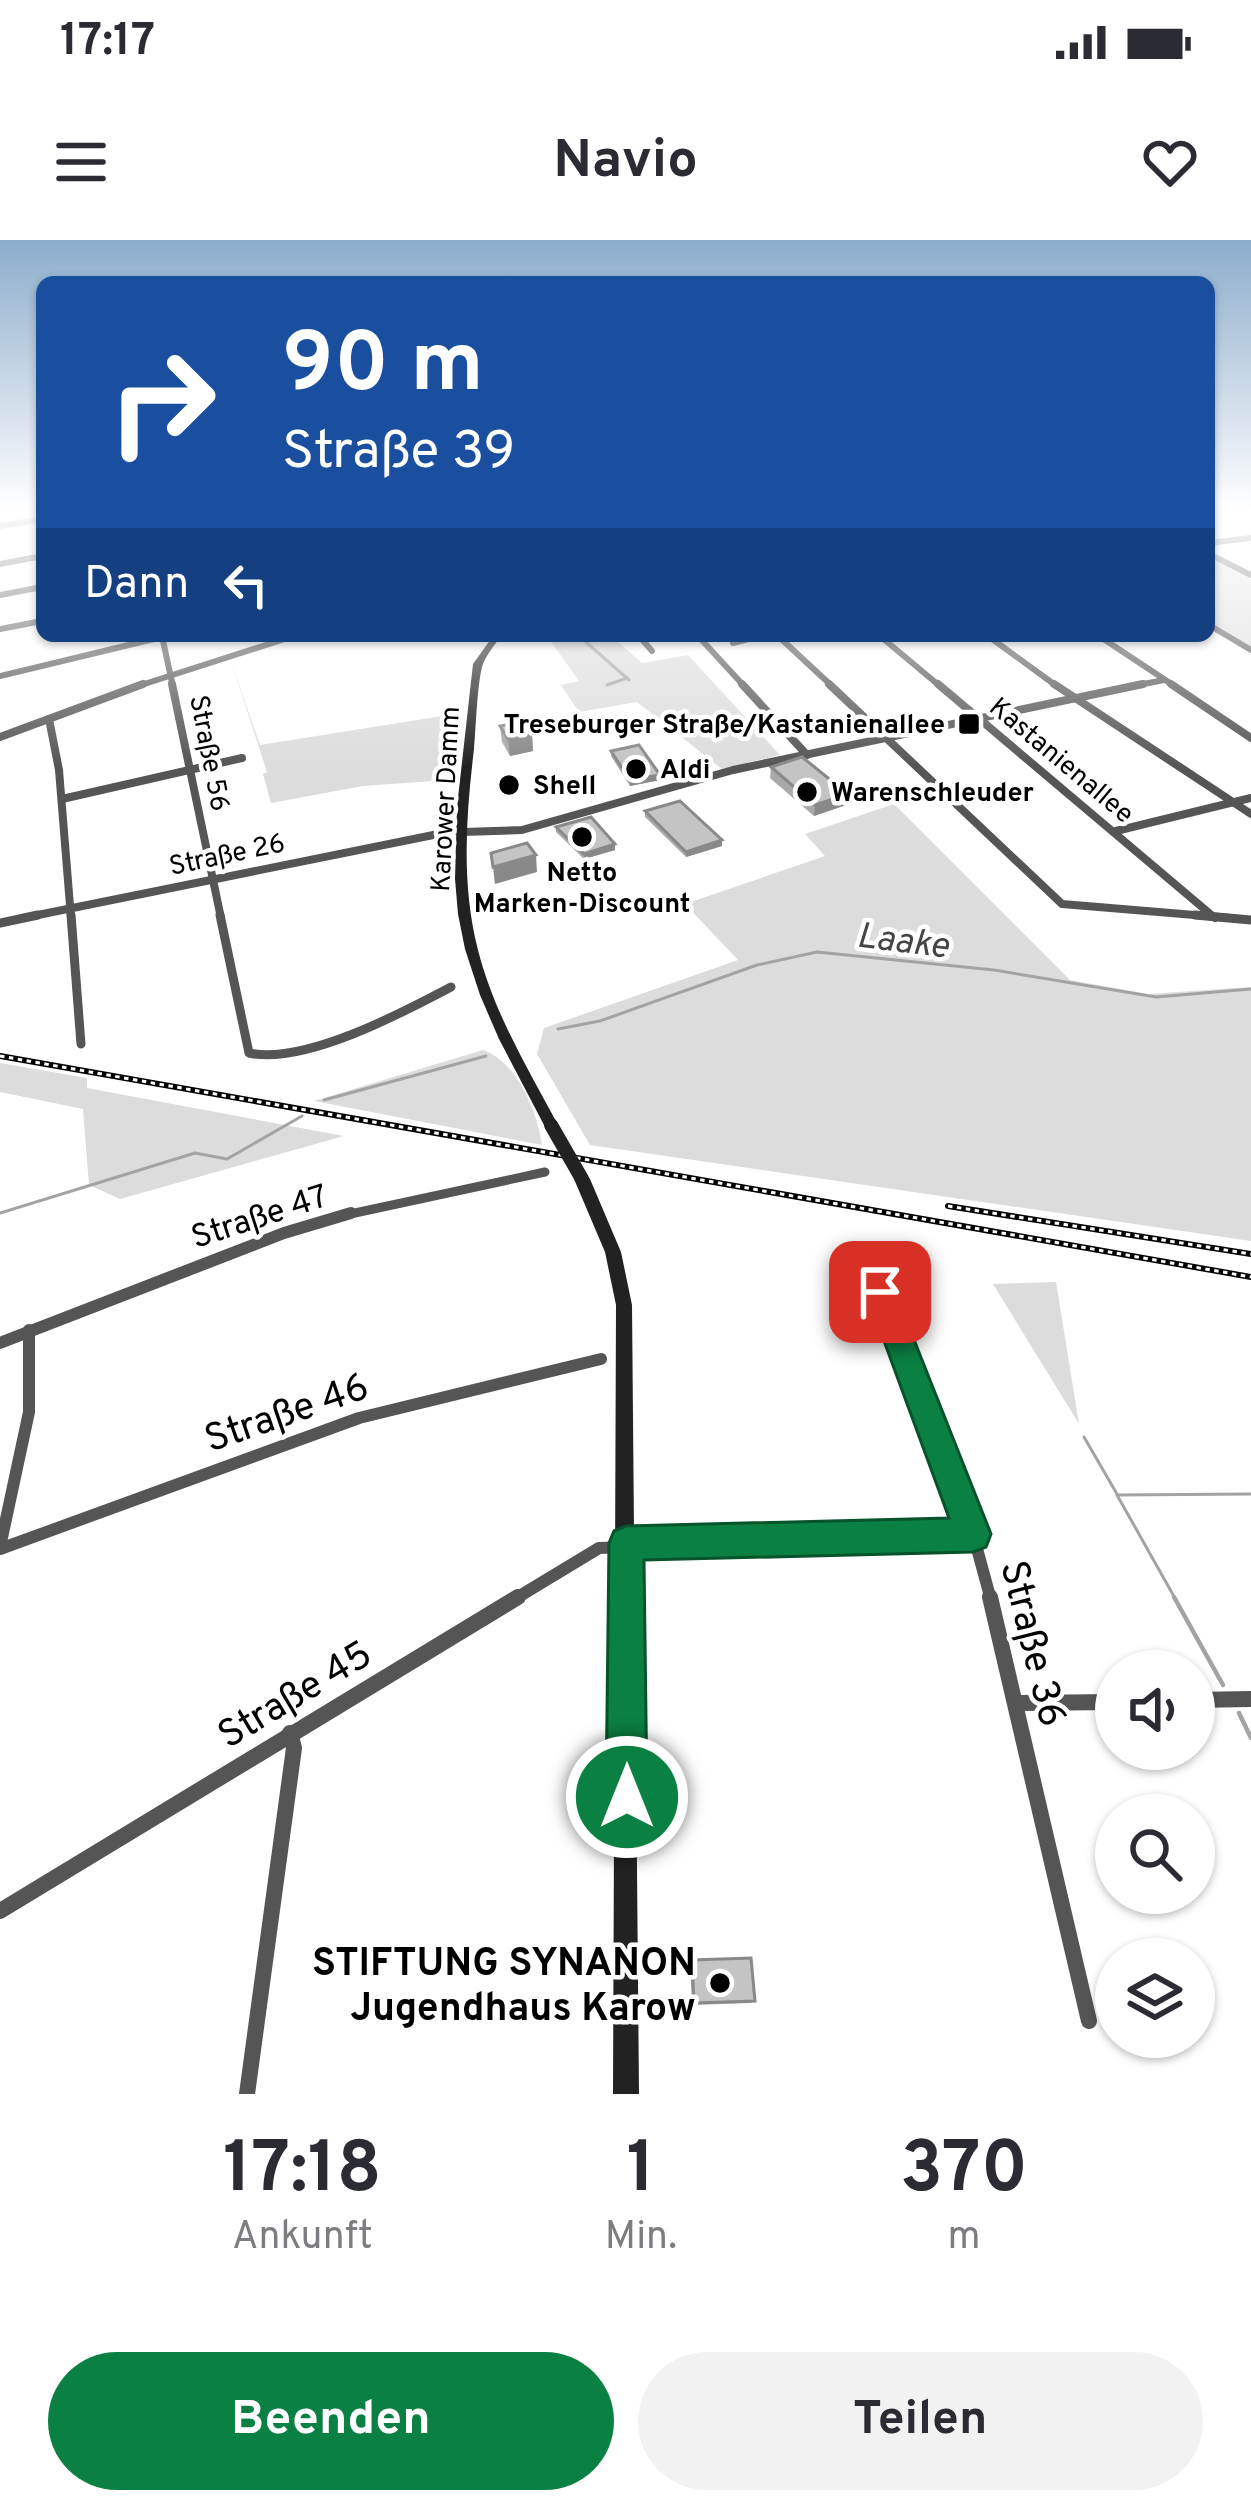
<!DOCTYPE html>
<html lang="de">
<head>
<meta charset="utf-8">
<style>
  :root { --surface:#fff; --page:#f2f2f3; --text:#2b2b33; --muted:#7c7c81; --accent:#0b8043 }
  body { margin:0; font-family:Overpass,sans-serif; background:var(--page); color:var(--text); height:100vh; display:flex; flex-direction:column; font-size:45px; white-space:nowrap }
  * { box-sizing:border-box; margin:0 }
  p { font-size:39px; color:var(--muted) }
  .icon { flex:none; width:66px; height:66px; fill:none; stroke:currentColor; stroke-width:2; stroke-linecap:round; stroke-linejoin:round }
  .map { position:relative; height:1854px; overflow:hidden }
  .side { display:flex; flex-direction:column; background:var(--surface); flex:1 }
  .side>* { flex:none }
  .top-card { position:absolute; left:36px; top:36px; width:1179px; height:366px; border-radius:18px; box-shadow:0 3px 9px #0004; background:#1a4fa0; color:#fff; overflow:hidden }
  .buttons { position:absolute; left:1095px; top:1410px; display:grid; gap:24px }
  .buttons a { display:grid; place-items:center; width:120px; height:120px; border-radius:50%; background:var(--surface); box-shadow:0 3px 9px #0004; font-size:60px }
  .pin { position:absolute; display:grid; place-items:center; width:102px; height:102px; color:#fff; margin:-51px; border-radius:24px; box-shadow:0 6px 18px #0006 }
  .me { position:absolute; width:132px; margin:-66px; rotate:0deg; stroke-linejoin:round; filter:drop-shadow(0 0 9px #0008) }
  .turn { display:flex; align-items:center; gap:42px; height:252px; padding:0 48px; font-size:54px }
  .turn .icon { width:156px; height:156px; stroke-width:2.5 }
  .turn b { display:block; font-size:84px; line-height:102px }
  .then { display:flex; align-items:center; height:114px; padding:0 48px; background:#0003; gap:24px; font-size:45px }
  .eta { display:flex; justify-content:space-evenly; align-items:center; height:204px; text-align:center }
  .eta b { font-size:72px; font-weight:700; line-height:84px }
  .primary-button { display:flex; gap:24px; margin-top:auto; padding:24px 48px }
  .primary-button a { flex:1; height:138px; border-radius:72px; background:var(--accent); color:#fff; font-size:48px; font-weight:700; line-height:138px; text-align:center }
  .primary-button a+a { background:var(--page); color:var(--text) }
  .status { display:flex; justify-content:space-between; align-items:center; height:84px; padding:0 60px; background:var(--surface); direction:ltr }
  .status svg { height:33px; fill:currentColor }
  header { display:flex; justify-content:space-between; align-items:center; height:156px; padding:0 48px; background:var(--surface); font-size:54px; font-weight:700 }
  .map>svg:first-child { display:block }
  .green { fill:#dcdcdc }
  .lines { fill:none; stroke-linecap:round; stroke-linejoin:round }
  .stream-far1 { stroke:#a3a3a3; stroke-width:3 }
  .stream { stroke:#a3a3a3; stroke-width:4.5 }
  .street-far4 { stroke:#555; stroke-width:6 }
  .street-far3 { stroke:#555; stroke-width:8 }
  .street-far2 { stroke:#555; stroke-width:9 }
  .street-far1 { stroke:#555; stroke-width:12 }
  .street { stroke:#555; stroke-width:16 }
  .secondary { fill:#222; fill-rule:evenodd }
  .rail-casing { stroke:#000; stroke-width:6 }
  .rail { stroke:#fff; stroke-width:3; stroke-dasharray:4.5; stroke-linecap:butt }
  .secondary-bridge { stroke:#222; stroke-width:14 }
  .wall { fill:#a9a9a9 }
  .shaded-wall { fill:#898989 }
  .building { fill:#c4c4c4; stroke:#898989; stroke-width:3 }
  .route { fill:#0b8043; stroke:#07532c; stroke-width:3 }
  .poi-dot { fill:#000; stroke:#fff; stroke-width:4.5 }
  .labels { text-anchor:middle; stroke-width:9; stroke-linejoin:round; paint-order:stroke }
  .far-poi-label { font-size:27px; font-weight:bold; fill:#000; stroke:#fff; text-anchor:start }
  .far-street-label { font-size:27px; fill:#000; stroke:#fff }
  .street-label { font-size:33px; fill:#000; stroke:#fff }
  .water-label { font-size:36px; font-style:italic; fill:#444; stroke:#fff }
  .near-street-label { font-size:39px; fill:#000; stroke:#fff }
  .near-poi-label { font-size:39px; font-weight:bold; fill:#000; stroke:#fff; text-anchor:end }
</style>
</head>
<body>
<div class="status"><b>17:17</b><svg viewBox="0 0 49 12"><path d="M0 12V9h3v3zM5 12V6h3v6zM10 12V3h3v9zM15 12V0h3v12zM26 1h20v11H26zM47 4h2v5h-2z"/></svg></div>
<header><svg class="icon" aria-label="menu" viewBox="0 0 24 24"><path d="M4 6h16M4 12h16M4 18h16"/></svg>Navio<svg class="icon" aria-label="heart" viewBox="0 0 24 24"><path d="M12 20l-8-8c-3-5 5-10 8-4 3-6 11-1 8 4z"/></svg></header>
<div class="map">
<svg width="1251" height="1854" viewBox="0 0 1251 1854">
  <rect width="100%" height="100%" fill="#fff"/>
  <g class="green">
    <path d="M1209 318 1251 339V407L1209 382Z"/>
    <path d="M547 396H611L642 423 688 415 780 515 722 529 637 462 579 472 561 445 579 441Z"/>
    <path d="M229 415 260 505 461 473 448 540 363 546 271 563 263 534 267 532Z"/>
    <path d="M894 564 1070 740 1148 754 1251 747V1001L590 905 537 814 544 788 738 720 685 664 825 616 805 594Z"/>
    <path d="M483 810C517 822 537 871 542 905L314 861Z"/>
    <path d="M0 823 87 838V848L344 896 120 959 89 945 83 869 0 852Z"/>
    <path d="M1056 1042 1079 1184 993 1044Z"/>
  </g>
  <g class="lines">
    <g class="stream-far1">
      <path d="M579 396 629 440"/>
      <path d="M607 445 627 438"/>
      <path d="M558 789 600 781 757 725 817 712 994 730 1156 757 1251 749"/>
      <path d="M324 860 486 816"/>
      <path d="M0 973 195 913 227 919 302 876"/>
      <path d="M1084 1197 1117 1254"/>
      <path d="M1176 1360 1117 1255 1251 1254"/>
    </g>
    <g class="stream">
      <path d="M1174 1357 1223 1445"/>
      <path d="M1239 1473 1251 1498"/>
    </g>
    <g class="street-far4">
      <path d="M0 286 42 279"/>
      <path d="M1209 303 1251 298"/>
      <path d="M1209 314 1251 335"/>
      <path d="M0 324 42 316"/>
      <path d="M0 355 42 347"/>
      <path d="M1209 385 1251 410"/>
      <path d="M0 389 42 381"/>
      <path d="M162 396 173 447"/>
      <path d="M639 396 652 411"/>
      <path d="M698 396 745 447"/>
      <path d="M778 396 833 447"/>
      <path d="M880 396 941 447"/>
      <path d="M988 396 1058 447"/>
      <path d="M1099 396 1176 447"/>
      <path d="M733 403 760 396"/>
      <path d="M0 436 162 397"/>
      <path d="M135 447 294 396"/>
      <path d="M1128 447 1164 440"/>
    </g>
    <g class="street-far3">
      <path d="M172 444 221 678"/>
      <path d="M742 444 807 515"/>
      <path d="M829 444 1062 664 1231 678"/>
      <path d="M938 444 1215 678"/>
      <path d="M1054 444 1251 574"/>
      <path d="M1171 444 1251 498"/>
      <path d="M49 479 59 530 71 678"/>
      <path d="M0 497 143 444"/>
      <path d="M62 559 242 518"/>
      <path d="M1116 591 1251 558"/>
      <path d="M463 592 522 590 733 530 1143 444"/>
      <path d="M23 678 463 589"/>
    </g>
    <g class="street-far2">
      <path d="M71 675 81 804"/>
      <path d="M220 675 249 813C304 825 402 773 451 747"/>
      <path d="M1195 675 1251 680"/>
      <path d="M0 683 38 675"/>
      <path d="M341 976 545 932"/>
    </g>
    <g class="street-far1">
      <path d="M881 1052 973 1294 991 1360"/>
      <path d="M0 1103 284 993 351 973"/>
      <path d="M0 1307 29 1172V1090"/>
      <path d="M0 1309 359 1178 601 1119"/>
      <path d="M513 1360 599 1308 973 1294"/>
    </g>
    <g class="street">
      <path d="M990 1357 1089 1781"/>
      <path d="M1194 1460 1251 1459"/>
      <path d="M1019 1463 1116 1462"/>
      <path d="M0 1671 518 1357"/>
      <path d="M247 1854 294 1508 290 1493"/>
    </g>
    <g class="secondary">
      <path d="M493 396H501C495 405 485 416 482 427 477 448 476 486 474 509 466 576 461 644 478 710 494 773 528 829 558 885L551 890 544 885 499 799 480 755 465 709 458 674 455 639 457 567 473 424Z"/>
      <path d="M582 933 587 935 590 939 621 1012 632 1065 639 1854H613L616 1065 605 1012 574 939 577 935Z"/>
    </g>
    <defs>
      <g id="rail">
        <path d="M0 816 1251 1037"/>
        <path d="M948 966 1251 1014"/>
      </g>
    </defs>
    <use href="#rail" class="rail-casing"/>
    <use href="#rail" class="rail"/>
    <path class="secondary-bridge" d="M551 885 582 939"/>
  </g>
  <g class="wall">
    <path d="M500 486 532 495 533 511 510 516 502 502Z"/>
    <path d="M611 511 660 540 630 546 611 516Z"/>
    <path d="M771 527 848 554 846 565 814 576 770 538Z"/>
    <path d="M645 571 722 606 686 617 645 577Z"/>
    <path d="M556 587 615 610 584 619 556 592Z"/>
    <path d="M692 1720 755 1761 751 1763 692 1765 690 1723Z"/>
  </g>
  <g class="shaded-wall">
    <path d="M532 495 533 511 510 516 508 499Z"/>
    <path d="M660 535V540L630 546V540Z"/>
    <path d="M848 554 846 565 814 576 815 565Z"/>
    <path d="M722 600V606L686 617V612Z"/>
    <path d="M615 604V610L584 619V614Z"/>
    <path d="M536 615 537 632 495 644 493 627Z"/>
  </g>
  <g class="building">
    <path d="M524 481 532 495 508 499 500 486Z"/>
    <path d="M639 505 660 535 630 540 611 511Z"/>
    <path d="M802 517 848 554 815 565 771 527Z"/>
    <path d="M680 561 722 600 686 612 645 571Z"/>
    <path d="M591 577 615 604 584 614 556 587Z"/>
    <path d="M527 603 536 615 493 627 491 613Z"/>
    <path d="M751 1718 755 1761 694 1763 692 1720Z"/>
  </g>
  <linearGradient id="sky" x2="0" y2="1"><stop stop-color="#8cadcc"/><stop offset="0.51" stop-color="#fff"/><stop offset="1" stop-color="#fff" stop-opacity="0"/></linearGradient>
  <rect width="1251" height="527" fill="url(#sky)"/>
  <path class="route" d="M880 1039 895 1052 991 1294 986 1307 973 1312 644 1320 647 1557 641 1572 627 1578 612 1572 606 1557 609 1303 614 1291 626 1286 949 1278 866 1052Z"/>
  <g class="poi-dot">
    <rect x="957" y="472" width="24" height="24" rx="6"/>
    <circle cx="636" cy="529" r="12"/>
    <circle cx="509" cy="545" r="12"/>
    <circle cx="807" cy="552" r="12"/>
    <circle cx="582" cy="597" r="12"/>
    <circle cx="720" cy="1743" r="12"/>
  </g>
  <g class="labels">
    <g class="far-poi-label">
      <text x="945" y="493" text-anchor="end">Treseburger Straße/Kastanienallee</text>
      <text x="660" y="538">Aldi</text>
      <text x="533" y="554">Shell</text>
      <text x="831" y="561">Warenschleuder</text>
      <text x="582" y="641" text-anchor="middle">Netto<tspan x="582" dy="31">Marken-Discount</tspan></text>
    </g>
    <g class="far-street-label">
      <text transform="translate(210 513) rotate(79)" y="9">Straße 56</text>
      <text transform="translate(1062 520) rotate(40)" y="9">Kastanienallee</text>
      <text transform="translate(445 559) rotate(-87)" y="9">Karower Damm</text>
      <text transform="translate(227 614) rotate(-12)" y="9">Straße 26</text>
    </g>
    <g class="street-label">
      <text transform="translate(259 975) rotate(-18)" y="12">Straße 47</text>
    </g>
    <g class="water-label">
      <text transform="translate(903 699) rotate(7)" y="13">Laake</text>
    </g>
    <g class="near-street-label">
      <text transform="translate(286 1171) rotate(-19)" y="14">Straße 46</text>
      <text transform="translate(1035 1403) rotate(76)" y="14">Straße 36</text>
      <text transform="translate(294 1453) rotate(-31)" y="14">Straße 45</text>
    </g>
    <g class="near-poi-label">
      <text x="696" y="1735">STIFTUNG SYNANON<tspan x="696" dy="45">Jugendhaus Karow</tspan></text>
    </g>
  </g>
</svg>
<div class="buttons">
<a><svg class="icon" aria-label="sound" viewBox="0 0 24 24"><path d="M4 9h4l5-4v14l-5-4H4zM17 9q2 3 0 6"/></svg></a>
<a><svg class="icon" aria-label="search" viewBox="0 0 24 24"><circle cx="10" cy="10" r="6"/><path d="M15 15l6 6"/></svg></a>
<a><svg class="icon" aria-label="layers" viewBox="0 0 24 24"><path d="M12 4l9 5-9 5-9-5zM3 14l9 5 9-5"/></svg></a>
</div>
<div class="pin" style="left:880px;top:1052px;background:#d93025"><svg class="icon" aria-label="arrive" viewBox="0 0 24 24"><path d="M6 21V4h12l-3 4 3 4H6"/></svg></div>
<svg class="me" style="left:627px;top:1557px" viewBox="-20 -20 40 40"><circle r="17" fill="#0b8043" stroke="#fff" stroke-width="3"/><path d="M0-11L8 9 0 5-8 9z" fill="#fff"/></svg>
<div class="top-card">
<div class="turn"><svg class="icon" aria-label="right" viewBox="0 0 24 24"><path d="M7 20v-9h11M14 6l5 5-5 5"/></svg><div><b>90 m</b>Straße 39</div></div>
<div class="then">Dann<svg class="icon" aria-label="left" viewBox="0 0 24 24"><path d="M17 20v-9H6M10 6l-5 5 5 5"/></svg></div>
</div>
</div>
<section class="side">
<div class="eta">
<div><b>17:18</b><p>Ankunft</p></div>
<div><b>1</b><p>Min.</p></div>
<div><b>370</b><p>m</p></div>
</div>
<div class="primary-button"><a>Beenden</a><a>Teilen</a></div>
</section>
</body>
</html>
